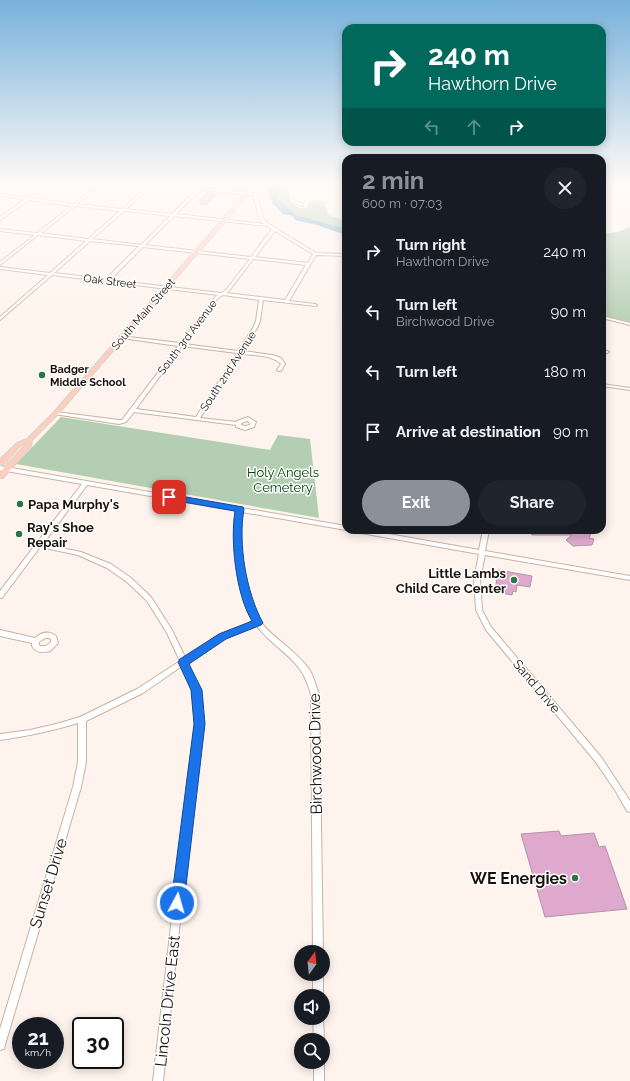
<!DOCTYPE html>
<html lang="en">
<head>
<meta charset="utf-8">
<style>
  :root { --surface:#171b24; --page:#20242c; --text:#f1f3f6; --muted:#9ea1a6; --accent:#8c9099 }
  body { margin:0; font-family:Raleway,sans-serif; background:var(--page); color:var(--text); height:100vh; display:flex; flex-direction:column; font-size:15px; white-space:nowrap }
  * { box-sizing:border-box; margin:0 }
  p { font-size:13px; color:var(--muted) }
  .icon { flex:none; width:22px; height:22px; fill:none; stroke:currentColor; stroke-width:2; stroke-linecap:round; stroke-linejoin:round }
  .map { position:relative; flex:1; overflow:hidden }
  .drawer { position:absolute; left:342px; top:154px; width:264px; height:380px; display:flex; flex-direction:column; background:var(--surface); border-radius:12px; box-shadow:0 2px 10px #0003 }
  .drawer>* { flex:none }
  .banner { position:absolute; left:342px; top:24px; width:264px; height:122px; border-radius:12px; box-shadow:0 2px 10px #0003; background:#00695c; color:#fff; overflow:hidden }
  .needle { width:26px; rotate:15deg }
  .buttons { position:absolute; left:294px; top:945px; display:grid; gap:8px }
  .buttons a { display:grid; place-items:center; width:36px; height:36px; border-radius:50%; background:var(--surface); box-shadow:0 2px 10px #0003; font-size:20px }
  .speed { position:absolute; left:12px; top:1017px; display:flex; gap:8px; font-size:20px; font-weight:700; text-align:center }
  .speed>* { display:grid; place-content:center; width:52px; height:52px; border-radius:50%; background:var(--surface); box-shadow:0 2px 10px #0003; line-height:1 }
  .speed small { font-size:10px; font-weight:400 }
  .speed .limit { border:2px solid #111; border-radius:6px; background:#fff; color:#111 }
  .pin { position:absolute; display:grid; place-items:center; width:34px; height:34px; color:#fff; margin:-17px; border-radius:8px; box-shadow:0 2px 6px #0006 }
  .me { position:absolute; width:44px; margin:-22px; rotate:6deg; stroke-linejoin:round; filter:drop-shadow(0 0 3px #0008) }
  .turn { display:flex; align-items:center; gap:14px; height:84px; padding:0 20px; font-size:18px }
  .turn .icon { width:52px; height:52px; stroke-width:2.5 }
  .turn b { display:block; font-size:28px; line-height:34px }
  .lanes { display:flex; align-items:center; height:38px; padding:0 20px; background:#0003; justify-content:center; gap:20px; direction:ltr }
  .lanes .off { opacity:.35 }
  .round { display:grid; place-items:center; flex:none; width:42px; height:42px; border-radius:21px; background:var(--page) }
  .head { display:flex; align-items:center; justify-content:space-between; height:68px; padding:0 20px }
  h1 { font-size:24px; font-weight:700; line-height:30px; color:var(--accent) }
  .action { display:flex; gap:8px; margin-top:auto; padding:8px 20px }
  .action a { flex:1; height:46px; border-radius:24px; background:var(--accent); color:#fff; font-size:16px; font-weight:700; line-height:46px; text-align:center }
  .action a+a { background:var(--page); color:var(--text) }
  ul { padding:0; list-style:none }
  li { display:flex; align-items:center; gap:12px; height:60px; padding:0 20px }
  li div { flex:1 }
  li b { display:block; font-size:15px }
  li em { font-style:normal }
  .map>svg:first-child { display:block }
  .green { fill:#b3ceb2 }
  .water { fill:#6faccb }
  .building { fill:#dea9cd; stroke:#ae96a6 }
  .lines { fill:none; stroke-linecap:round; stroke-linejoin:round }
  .minor-casing { stroke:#c9b2a0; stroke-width:2 }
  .major-casing { stroke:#d6d4d3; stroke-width:2 }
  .minor { fill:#fff; fill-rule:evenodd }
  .major { fill:#ffcdbc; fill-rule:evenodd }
  .route { fill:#1a73e8; stroke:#114b97 }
  .poi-dot { fill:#297646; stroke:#fff; stroke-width:1.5 }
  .labels { text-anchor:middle; stroke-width:3; stroke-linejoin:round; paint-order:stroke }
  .far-street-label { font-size:11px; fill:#19110a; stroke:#fff }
  .far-poi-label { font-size:11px; font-weight:bold; fill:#19110a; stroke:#fff; text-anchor:start }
  .park-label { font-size:13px; fill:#004004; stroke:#fff }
  .poi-label { font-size:13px; font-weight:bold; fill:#19110a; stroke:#fff; text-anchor:start }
  .street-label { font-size:13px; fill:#19110a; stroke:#fff }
  .near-street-label { font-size:16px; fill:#19110a; stroke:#fff }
  .near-poi-label { font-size:16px; font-weight:bold; fill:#19110a; stroke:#fff; text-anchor:end }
</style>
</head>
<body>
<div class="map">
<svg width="630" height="1081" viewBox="0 0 630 1081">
  <rect width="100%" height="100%" fill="#fef4ed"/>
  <g class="green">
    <path d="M281 184H286L291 202 298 208H307L309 202 325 201 326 208 329 215 346 221V229C323 224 289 220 276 197Z"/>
    <path d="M630 227V322L602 316V234L618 232Z"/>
    <path d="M61 417 270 450 278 435 310 439 319 518 16 464Z"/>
  </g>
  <path class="water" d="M271 184H281L280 190 282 193 278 196V199L296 215 334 226 346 228V235L317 225 295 220 293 216 283 214 272 203 273 201 270 198 268 187Z"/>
  <g class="building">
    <path d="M207 193H218L206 205 200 204 203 202 199 201Z"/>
    <path d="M530 530H587L591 533 589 538 594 539 592 545 573 546 566 540 572 535H532Z"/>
    <path d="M498 570 532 576 530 587 517 585 516 592 513 591 512 595 495 592Z"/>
    <path d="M559 831 561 836 594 833 599 847 605 846 627 909 545 917 521 834Z"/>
  </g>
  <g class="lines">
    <defs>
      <g id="minor">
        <path d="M47 184H51L31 198 74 204 99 184H102L77 204 122 209 150 185 152 186 151 187 126 209 172 214 196 190 155 186 153 185 154 184 198 188 202 184H205L202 188 254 193 256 194 264 220 269 224 316 253 346 254V256L316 255 289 301 315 304 317 305 316 306 263 300 260 321 257 328 243 351 272 355 281 358 285 364 281 371H279L277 370 281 364C273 355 253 355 241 354L200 418 236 422 237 421 248 417 256 422 254 427 245 430 236 427V425L134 412 126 422 119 424 54 414V413L56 412 119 420H122L178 346 122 338H120V336L180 343 216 296 218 295 52 275 0 320V317L48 275 0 269V267L50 273 86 241 38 235 0 265V262L35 235 0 231V229L37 233 72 206 29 200 0 220V217L25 199 0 196V194L28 198ZM200 190 253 195 260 220 264 224 176 214ZM75 206 120 211 88 239 41 233ZM124 211 170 216 141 245 92 239ZM174 216 267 226 272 229 251 257 145 245ZM275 231 313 254 308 263 255 257ZM90 241 139 246 106 279 54 273ZM143 247 250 259 226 290 221 293 110 280ZM253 259 306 265 285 300 226 293 228 292ZM223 295 259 300 256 321 253 328 238 351 184 344 218 298ZM182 346 237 353 196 417 136 409ZM247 421 250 423V425L245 426 241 425V423Z"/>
        <path d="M287 184H290L294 200 303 204V206L291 202Z"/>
        <path d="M602 316 630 323V325L602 318Z"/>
        <path d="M602 351H607L609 352 607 353H602Z"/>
        <path d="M602 384 630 388V390L602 386Z"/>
        <path d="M0 466 346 526V530L242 512C238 542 243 603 265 627 279 642 297 652 309 669 314 677 316 686 319 695L323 952H313L311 695C304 667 293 661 272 642 267 637 261 632 257 626L224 638 187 663 200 690 203 724 185 874 163 1081H153L177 874 195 724 192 690 182 666 143 693 86 721V762L81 787 5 1045 4 1049 0 1050V1029L73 787 78 762V723C52 731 28 736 0 740V734L30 730 56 724 80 717 137 689 180 661 167 633 147 601 127 582 107 568 78 555 40 547 2 598H0V591L82 484 0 470ZM87 485 237 511C232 543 236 593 254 622L220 634 185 657 172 630 151 597 131 578 111 564 81 552 43 544Z"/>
        <path d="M352 530H366L479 550 483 530H489L485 551 630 576V580L485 555 480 579 482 610 491 627 601 757 630 801V812L627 811 615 790 595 761 486 630 476 610 474 579 479 554 355 532Z"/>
        <path d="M0 630 35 638C42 632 48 630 56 636L58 643 50 651C43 653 36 653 32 646V643L0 636ZM45 638H49L51 639V642L46 646H40L39 645V642Z"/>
        <rect x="313" y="974" width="10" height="22"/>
        <path d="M313 1018H323L324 1040 323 1042V1040H314Z"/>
        <path d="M323 1059 324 1062V1081H314V1062H323Z"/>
      </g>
      <path id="major" d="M249 184H253L251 192 58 414 32 440 31 446 3 478H0V472L26 444 21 445 3 465H0V459L17 443 27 439 54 412 247 191Z"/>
    </defs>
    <use href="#minor" class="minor-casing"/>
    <use href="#major" class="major-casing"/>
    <use href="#minor" class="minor"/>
    <use href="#major" class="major"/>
  </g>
  <linearGradient id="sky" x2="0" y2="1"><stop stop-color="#77b1dc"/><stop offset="0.55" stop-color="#fffaf7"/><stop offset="1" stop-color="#fffaf7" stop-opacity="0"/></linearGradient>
  <rect width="630" height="335" fill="url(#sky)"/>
  <path class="route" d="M169 494 243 507 244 509C238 543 246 592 263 623L261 625 226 639 189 664 202 690 205 724 184 903 182 908 177 910 173 908 171 903 194 724 191 690 178 662 180 659 219 634 252 621C236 595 230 541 235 511L166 499 164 497 166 495Z"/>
  <g class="poi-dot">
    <circle cx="42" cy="375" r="4"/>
    <circle cx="20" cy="504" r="4"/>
    <circle cx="19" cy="534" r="4"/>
    <circle cx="514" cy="580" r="4"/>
    <circle cx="575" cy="878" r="4"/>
  </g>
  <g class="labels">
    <g class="far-street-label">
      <text transform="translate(110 281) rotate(7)" y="4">Oak Street</text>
      <text transform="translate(143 314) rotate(-49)" y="4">South Main Street</text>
      <text transform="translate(187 337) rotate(-53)" y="4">South 3rd Avenue</text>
      <text transform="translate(228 371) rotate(-57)" y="4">South 2nd Avenue</text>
    </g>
    <g class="far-poi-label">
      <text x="50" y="373">Badger<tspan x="50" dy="13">Middle School</tspan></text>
    </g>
    <g class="park-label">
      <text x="283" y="477">Holy Angels<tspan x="283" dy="15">Cemetery</tspan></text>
    </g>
    <g class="poi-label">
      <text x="28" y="509">Papa Murphy's</text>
      <text x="27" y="532">Ray's Shoe<tspan x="27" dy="15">Repair</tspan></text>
      <text x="506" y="578" text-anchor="end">Little Lambs<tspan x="506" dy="15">Child Care Center</tspan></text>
    </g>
    <g class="street-label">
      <text transform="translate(537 686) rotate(50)" y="5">Sand Drive</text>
    </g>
    <g class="near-street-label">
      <text transform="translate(315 754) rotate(-91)" y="6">Birchwood Drive</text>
      <text transform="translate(48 883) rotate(-73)" y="6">Sunset Drive</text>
      <text transform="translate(167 1001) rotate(-84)" y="6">Lincoln Drive East</text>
    </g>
    <g class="near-poi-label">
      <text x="567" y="884">WE Energies</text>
    </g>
  </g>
</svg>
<div class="buttons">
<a><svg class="needle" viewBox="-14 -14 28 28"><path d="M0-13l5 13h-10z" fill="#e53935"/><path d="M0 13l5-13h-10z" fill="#9ea1a6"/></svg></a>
<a><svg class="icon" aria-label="sound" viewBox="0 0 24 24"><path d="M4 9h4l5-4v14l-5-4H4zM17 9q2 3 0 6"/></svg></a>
<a><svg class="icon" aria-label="search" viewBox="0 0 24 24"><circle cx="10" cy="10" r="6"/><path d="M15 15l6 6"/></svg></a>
</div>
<div class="speed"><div>21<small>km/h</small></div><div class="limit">30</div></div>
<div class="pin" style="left:169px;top:497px;background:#d93025"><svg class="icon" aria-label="arrive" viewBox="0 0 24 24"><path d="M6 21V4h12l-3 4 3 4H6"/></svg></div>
<svg class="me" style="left:177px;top:903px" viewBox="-20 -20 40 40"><circle r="17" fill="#1a73e8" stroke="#fff" stroke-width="3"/><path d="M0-11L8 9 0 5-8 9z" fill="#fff"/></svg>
<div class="banner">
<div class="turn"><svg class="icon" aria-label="right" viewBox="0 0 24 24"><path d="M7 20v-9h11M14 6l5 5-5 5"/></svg><div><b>240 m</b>Hawthorn Drive</div></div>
<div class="lanes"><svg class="icon off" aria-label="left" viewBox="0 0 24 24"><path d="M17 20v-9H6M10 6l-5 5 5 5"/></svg><svg class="icon off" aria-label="ahead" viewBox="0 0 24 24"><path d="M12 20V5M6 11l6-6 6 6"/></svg><svg class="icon" aria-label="right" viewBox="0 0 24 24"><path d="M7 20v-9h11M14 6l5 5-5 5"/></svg></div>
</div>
<section class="drawer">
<div class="head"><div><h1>2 min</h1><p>600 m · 07:03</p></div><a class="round"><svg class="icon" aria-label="close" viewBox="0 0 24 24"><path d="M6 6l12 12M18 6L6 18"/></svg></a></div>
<ul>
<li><svg class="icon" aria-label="right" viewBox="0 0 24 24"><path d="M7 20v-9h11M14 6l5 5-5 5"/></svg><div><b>Turn right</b><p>Hawthorn Drive</p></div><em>240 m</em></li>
<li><svg class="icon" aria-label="left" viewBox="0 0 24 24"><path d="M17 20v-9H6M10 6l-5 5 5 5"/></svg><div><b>Turn left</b><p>Birchwood Drive</p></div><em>90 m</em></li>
<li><svg class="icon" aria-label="left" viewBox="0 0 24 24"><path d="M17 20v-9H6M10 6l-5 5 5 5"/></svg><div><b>Turn left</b></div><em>180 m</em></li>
<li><svg class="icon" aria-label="arrive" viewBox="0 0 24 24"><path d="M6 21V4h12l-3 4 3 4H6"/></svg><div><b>Arrive at destination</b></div><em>90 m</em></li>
</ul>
<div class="action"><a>Exit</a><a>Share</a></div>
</section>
</div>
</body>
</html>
